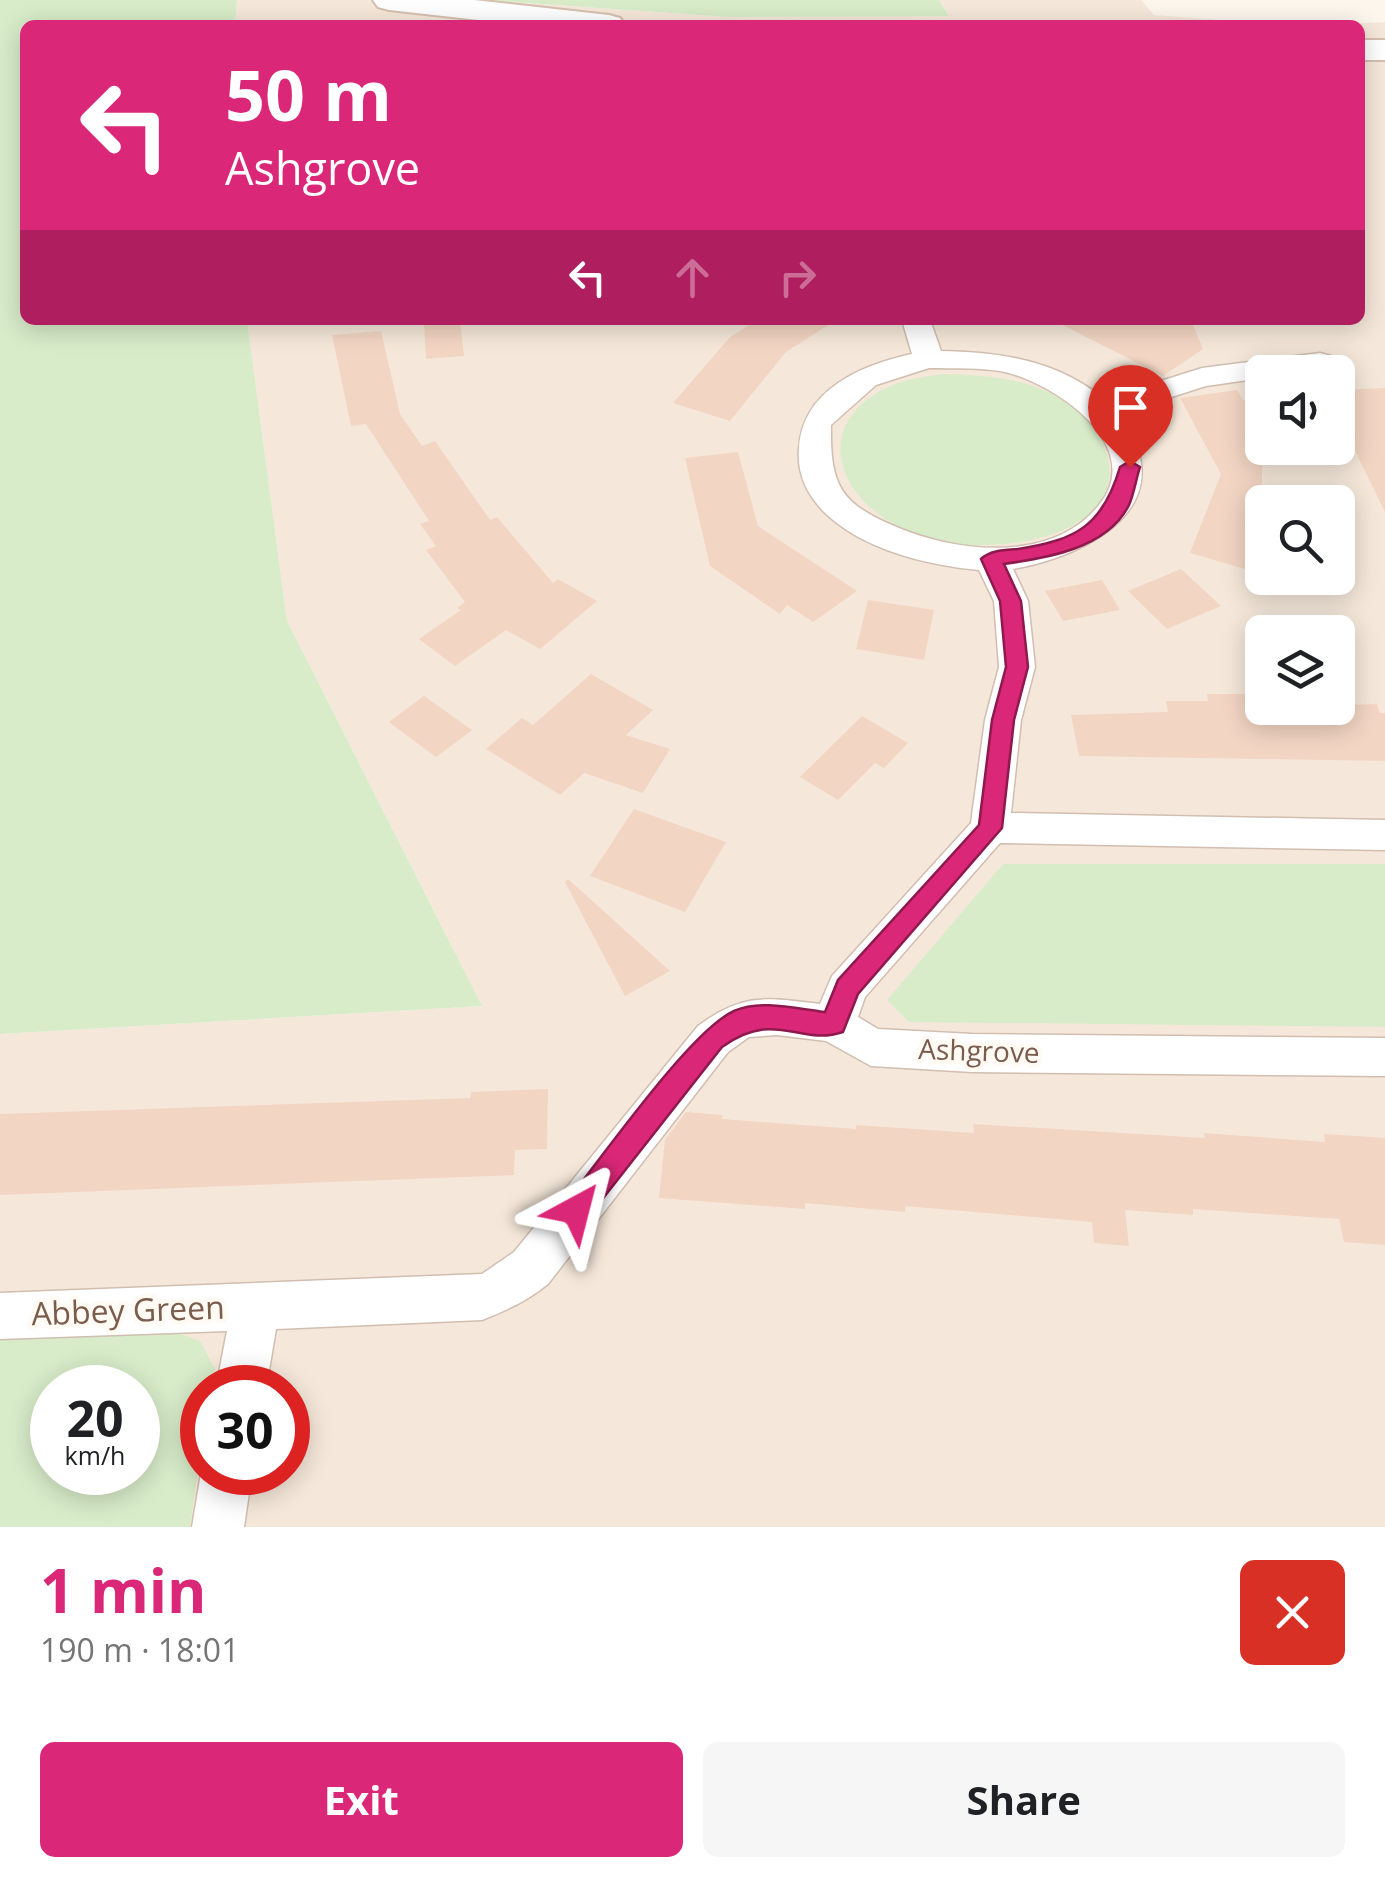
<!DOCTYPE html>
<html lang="en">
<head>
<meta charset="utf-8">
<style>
  :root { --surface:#fff; --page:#f6f6f6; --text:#202124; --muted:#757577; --accent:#db2777 }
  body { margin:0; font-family:"Open Sans",sans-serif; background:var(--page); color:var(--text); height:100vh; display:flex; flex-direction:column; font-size:38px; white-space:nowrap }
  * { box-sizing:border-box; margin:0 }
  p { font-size:32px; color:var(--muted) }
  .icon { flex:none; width:55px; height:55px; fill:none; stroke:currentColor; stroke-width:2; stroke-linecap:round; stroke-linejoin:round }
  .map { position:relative; height:1527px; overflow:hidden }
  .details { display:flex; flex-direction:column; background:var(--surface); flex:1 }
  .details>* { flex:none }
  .banner { position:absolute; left:20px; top:20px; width:1345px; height:305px; border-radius:15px; box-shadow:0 5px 25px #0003; background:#db2777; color:#fff; overflow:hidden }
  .buttons { position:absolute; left:1245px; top:355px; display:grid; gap:20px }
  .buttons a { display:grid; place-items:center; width:110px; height:110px; border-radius:15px; background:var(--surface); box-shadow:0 5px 25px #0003; font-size:50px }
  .speed { position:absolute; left:30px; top:1365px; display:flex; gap:20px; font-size:50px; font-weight:700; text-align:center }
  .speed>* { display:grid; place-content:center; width:130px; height:130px; border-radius:50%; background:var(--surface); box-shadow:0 5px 25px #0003; line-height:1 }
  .speed small { font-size:25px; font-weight:400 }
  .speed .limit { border:15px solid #d22; background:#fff; color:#111 }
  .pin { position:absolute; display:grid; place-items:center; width:85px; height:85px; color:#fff; margin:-102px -42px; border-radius:50% 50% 50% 0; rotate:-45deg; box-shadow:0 0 10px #0007 }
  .pin .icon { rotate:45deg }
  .me { position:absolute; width:110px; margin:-55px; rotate:38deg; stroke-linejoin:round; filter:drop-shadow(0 0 8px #0008) }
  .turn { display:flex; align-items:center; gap:35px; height:210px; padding:0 40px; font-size:45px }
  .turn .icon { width:130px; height:130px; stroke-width:2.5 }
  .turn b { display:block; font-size:70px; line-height:85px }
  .lanes { display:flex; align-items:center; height:95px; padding:0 40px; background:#0003; justify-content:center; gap:50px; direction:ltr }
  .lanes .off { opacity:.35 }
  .round { display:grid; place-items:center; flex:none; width:105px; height:105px; border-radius:15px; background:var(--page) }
  .summary { display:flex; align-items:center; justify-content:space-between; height:170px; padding:0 40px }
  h1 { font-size:60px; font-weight:700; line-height:75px; color:var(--accent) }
  .primary-button { display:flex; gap:20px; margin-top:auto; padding:20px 40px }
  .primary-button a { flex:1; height:115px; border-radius:15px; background:var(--accent); color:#fff; font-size:40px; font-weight:700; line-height:115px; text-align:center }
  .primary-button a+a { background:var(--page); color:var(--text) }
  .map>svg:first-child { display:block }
  .residential { fill:#f5e8da; fill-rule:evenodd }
  .green { fill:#d8ecc9; fill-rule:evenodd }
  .building { fill:#f3d5c3 }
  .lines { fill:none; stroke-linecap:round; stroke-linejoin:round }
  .street-casing { stroke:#d1beb0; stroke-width:3 }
  .secondary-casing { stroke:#d6c0b0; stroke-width:4 }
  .street { fill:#fff; fill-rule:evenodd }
  .secondary { fill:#fff; fill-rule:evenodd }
  .route { fill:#db2777; stroke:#8e194d; stroke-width:2.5 }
  .labels { text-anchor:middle; stroke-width:9; stroke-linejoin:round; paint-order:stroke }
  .street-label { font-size:28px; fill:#7a5c4d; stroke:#fffaf3 }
  .near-street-label { font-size:32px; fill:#7a5c4d; stroke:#fffaf3 }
</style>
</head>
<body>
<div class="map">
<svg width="1385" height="1527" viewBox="0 0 1385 1527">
  <rect width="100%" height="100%" fill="#fdf6ec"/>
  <g class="residential">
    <path d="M237 0H482L729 17 949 15 939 0H1141L1154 15 1282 25H235Z"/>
    <path d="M1385 22V1527H0V1034L482 1006 287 621 247 320H1360V25H1328ZM1262 372H1338V448H1262ZM1262 502H1338V578H1262ZM1262 632H1338V708H1262ZM52 1388H138V1472H52ZM202 1388H288V1472H202Z"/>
  </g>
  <g class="green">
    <path d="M0 0H237L235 25H25V320H247L287 621 482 1006 0 1034Z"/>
    <path d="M482 0H939L949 16 729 17Z"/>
    <path d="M942 374C973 375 1003 376 1033 386 1114 414 1148 506 1047 536 1001 549 950 549 906 530 831 497 810 416 898 383 911 378 928 377 942 374Z"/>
    <path d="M1003 864H1385V1027L909 1022 887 1000Z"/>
    <path d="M169 1330 200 1341 215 1369 211 1387 202 1388V1442L190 1527H0V1339ZM52 1388H138V1472H52Z"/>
  </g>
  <g class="building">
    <path d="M460 320 464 356 426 359 424 322Z"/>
    <path d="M757 320H836L786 352 730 421 673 403 730 337Z"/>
    <path d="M1053 320H1191L1203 349 1163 376Z"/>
    <path d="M381 331 400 414 422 446 435 441 490 520 497 517 553 583 558 579 597 601 540 649 506 630 455 666 419 639 461 610 457 608 465 602 426 550 436 546 420 524 429 521 366 424 351 426 332 335Z"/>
    <path d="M1385 388V512L1338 416V390Z"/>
    <path d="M1237 390 1243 400 1262 398V574L1190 553 1221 474 1180 398Z"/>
    <path d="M738 452 758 526 857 591 813 622 787 605 780 614 710 566 685 458Z"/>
    <path d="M1181 569 1221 606 1167 629 1128 591Z"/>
    <path d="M1102 580 1120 610 1063 621 1045 591Z"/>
    <path d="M868 600 934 610 924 660 856 649Z"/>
    <path d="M591 674 653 710 626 735 670 749 643 793 584 773 560 795 486 749 522 718 533 725Z"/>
    <path d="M1207 694H1262V708L1377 704 1380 713H1385V761L1079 756 1071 715 1168 712 1166 701H1208Z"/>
    <path d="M424 696 472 730 436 757 389 722Z"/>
    <path d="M862 716 908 743 884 768 875 763 838 800 800 777Z"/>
    <path d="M634 809 726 842 685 912 590 876Z"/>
    <path d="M568 879 670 971 625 996 565 882Z"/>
    <path d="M548 1089 547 1149 515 1150 514 1175 0 1195V1114L470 1098 471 1092Z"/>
    <path d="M686 1112 722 1115V1119L856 1129V1125L974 1133 973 1124 1205 1138 1204 1133 1325 1142 1324 1134 1385 1138V1245L1344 1242 1339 1219 1193 1209V1215L1125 1210 1129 1246 1094 1243 1092 1222 905 1206V1212L805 1203V1209L659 1198 665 1140Z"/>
  </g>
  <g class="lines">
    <defs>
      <g id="street">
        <path d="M902 320H930L941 351C1000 352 1057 360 1104 399L1202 368 1320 353 1331 356 1335 362 1331 368 1262 372V378L1206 386 1118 414C1187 504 1091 555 1013 569L1028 601 1035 667 1021 720 1011 813 1385 820V850L1000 843 865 997 858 1017 878 1029 972 1034 1385 1038V1076L972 1072 871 1066 826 1041 777 1035 749 1037 728 1052 548 1284C527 1301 507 1310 482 1320L276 1329 266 1388H216L227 1331 0 1339V1293L482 1274 514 1252 698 1026C744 992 766 998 820 1004L832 976 971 823 985 720 999 667 994 601 979 570C927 565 862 550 823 511 806 493 797 473 799 449 802 390 861 365 912 354ZM929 368C954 369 981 367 1005 372 1056 384 1147 446 1099 505 1053 563 959 553 899 528 840 504 830 486 831 425L876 385Z"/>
        <path d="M202 1467V1472H252L244 1527H192Z"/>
      </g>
      <g id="secondary">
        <path d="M373 0H474L609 15 620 18 625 25H524L389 10 378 7Z"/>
        <rect x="1360" y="40" width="25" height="20"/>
      </g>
    </defs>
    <use href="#street" class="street-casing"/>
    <use href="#secondary" class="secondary-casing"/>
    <use href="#street" class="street"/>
    <use href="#secondary" class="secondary"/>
  </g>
  <path class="route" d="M1130 461 1140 467C1136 479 1134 494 1129 505 1107 549 1046 558 1004 564L1021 601 1028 667 1014 720 1002 828 858 994 843 1032C799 1047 776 1008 722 1047L586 1220 576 1223 567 1220 563 1210 567 1201C601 1159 691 1030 734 1011 760 999 798 1009 825 1012L838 980 979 825 992 720 1006 667 1000 601 981 559C990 550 1005 550 1018 549 1077 540 1103 525 1120 467Z"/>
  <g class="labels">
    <g class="street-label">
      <text transform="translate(979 1051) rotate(2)" y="10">Ashgrove</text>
    </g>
    <g class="near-street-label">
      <text transform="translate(128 1311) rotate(-2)" y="11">Abbey Green</text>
    </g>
  </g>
</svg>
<div class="buttons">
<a><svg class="icon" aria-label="sound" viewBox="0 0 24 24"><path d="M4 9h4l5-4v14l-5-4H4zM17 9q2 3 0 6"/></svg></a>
<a><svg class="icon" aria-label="search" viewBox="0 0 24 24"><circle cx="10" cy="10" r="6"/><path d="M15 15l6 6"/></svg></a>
<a><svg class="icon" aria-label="layers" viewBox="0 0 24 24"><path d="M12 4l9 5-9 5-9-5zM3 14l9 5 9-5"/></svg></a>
</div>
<div class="speed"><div>20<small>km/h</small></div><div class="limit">30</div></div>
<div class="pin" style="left:1130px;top:467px;background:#d93025"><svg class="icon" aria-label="arrive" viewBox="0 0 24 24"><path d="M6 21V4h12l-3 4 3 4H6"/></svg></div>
<svg class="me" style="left:576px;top:1210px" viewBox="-20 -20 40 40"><path d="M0-17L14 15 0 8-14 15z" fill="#db2777" stroke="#fff" stroke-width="4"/></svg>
<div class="banner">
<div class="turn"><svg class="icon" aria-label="left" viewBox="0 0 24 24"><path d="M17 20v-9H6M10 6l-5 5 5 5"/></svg><div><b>50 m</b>Ashgrove</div></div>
<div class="lanes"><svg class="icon" aria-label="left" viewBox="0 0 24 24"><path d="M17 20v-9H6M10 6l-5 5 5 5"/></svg><svg class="icon off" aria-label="ahead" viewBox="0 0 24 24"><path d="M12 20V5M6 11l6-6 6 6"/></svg><svg class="icon off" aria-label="right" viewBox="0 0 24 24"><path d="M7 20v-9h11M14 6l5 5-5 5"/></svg></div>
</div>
</div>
<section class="details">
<div class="summary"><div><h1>1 min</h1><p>190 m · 18:01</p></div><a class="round" style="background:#d93025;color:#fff"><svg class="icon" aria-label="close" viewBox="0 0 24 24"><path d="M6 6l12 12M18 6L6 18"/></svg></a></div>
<div class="primary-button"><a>Exit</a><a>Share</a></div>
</section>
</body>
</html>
